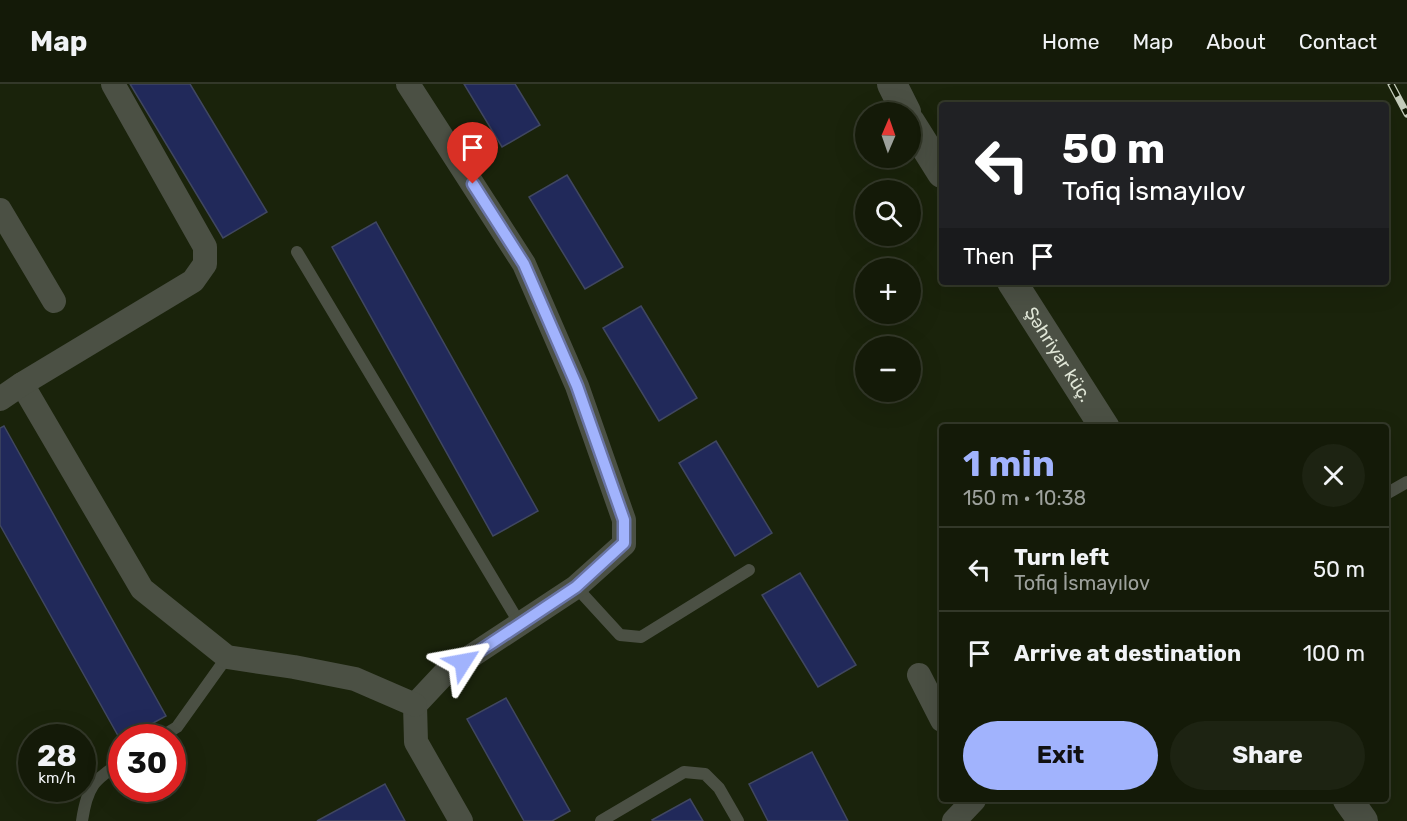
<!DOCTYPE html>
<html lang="en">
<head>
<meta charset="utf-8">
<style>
  :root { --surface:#141a08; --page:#1d2312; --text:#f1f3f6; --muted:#9da19c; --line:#333829; --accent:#a1b3fd }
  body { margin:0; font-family:Rubik,sans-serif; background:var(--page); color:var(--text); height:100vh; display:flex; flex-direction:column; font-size:22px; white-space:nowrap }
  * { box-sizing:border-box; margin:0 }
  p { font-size:20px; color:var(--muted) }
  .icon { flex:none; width:33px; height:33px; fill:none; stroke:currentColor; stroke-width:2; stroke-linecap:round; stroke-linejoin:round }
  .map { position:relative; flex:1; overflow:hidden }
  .drawer { position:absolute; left:939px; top:340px; width:450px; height:378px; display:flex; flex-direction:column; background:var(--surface); border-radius:6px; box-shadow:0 6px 24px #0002,0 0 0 2px var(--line) }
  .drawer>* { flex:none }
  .banner { position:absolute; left:939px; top:18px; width:450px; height:183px; border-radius:6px; box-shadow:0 6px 24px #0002,0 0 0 2px var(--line); background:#202124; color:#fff; overflow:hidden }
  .needle { width:39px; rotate:2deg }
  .controls { position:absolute; left:855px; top:18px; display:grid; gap:12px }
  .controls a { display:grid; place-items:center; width:66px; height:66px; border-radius:50%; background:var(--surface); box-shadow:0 6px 24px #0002,0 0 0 2px var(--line); font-size:30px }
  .speed { position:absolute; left:18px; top:640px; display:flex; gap:12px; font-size:30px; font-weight:700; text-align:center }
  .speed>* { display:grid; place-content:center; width:78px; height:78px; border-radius:50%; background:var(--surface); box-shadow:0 6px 24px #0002,0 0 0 2px var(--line); line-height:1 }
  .speed small { font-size:15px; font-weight:400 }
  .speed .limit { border:9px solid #d22; background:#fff; color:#111 }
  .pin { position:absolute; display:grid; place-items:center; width:51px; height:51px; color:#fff; margin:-62px -26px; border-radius:50% 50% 50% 0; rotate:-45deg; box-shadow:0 0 6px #0007 }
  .pin .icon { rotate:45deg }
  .me { position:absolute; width:66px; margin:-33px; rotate:56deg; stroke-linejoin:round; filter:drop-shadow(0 0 4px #0008) }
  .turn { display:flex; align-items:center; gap:21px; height:126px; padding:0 24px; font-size:27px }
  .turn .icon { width:78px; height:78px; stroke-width:2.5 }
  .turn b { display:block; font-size:42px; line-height:51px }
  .then { display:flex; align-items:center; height:57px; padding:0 24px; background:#0003; gap:12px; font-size:22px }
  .round { display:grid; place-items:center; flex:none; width:63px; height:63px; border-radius:32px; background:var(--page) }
  .head { display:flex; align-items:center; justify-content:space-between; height:102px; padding:0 24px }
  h1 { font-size:36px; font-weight:700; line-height:45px; color:var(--accent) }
  .action { display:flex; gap:12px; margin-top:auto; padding:12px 24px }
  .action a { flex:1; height:69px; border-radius:36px; background:var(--accent); color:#111; font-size:24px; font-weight:700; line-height:69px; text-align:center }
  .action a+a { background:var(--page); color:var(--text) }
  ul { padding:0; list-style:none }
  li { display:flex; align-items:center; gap:18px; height:84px; padding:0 24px; border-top:2px solid var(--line) }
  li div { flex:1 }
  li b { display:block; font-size:22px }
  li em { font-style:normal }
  header { display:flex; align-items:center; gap:36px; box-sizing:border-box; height:84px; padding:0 30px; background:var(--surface); border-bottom:2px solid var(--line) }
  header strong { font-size:28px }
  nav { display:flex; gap:33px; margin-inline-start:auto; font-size:21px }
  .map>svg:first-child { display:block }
  .building { fill:#21295a; stroke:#404760; stroke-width:1.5 }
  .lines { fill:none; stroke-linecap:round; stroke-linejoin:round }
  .service { stroke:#4b5044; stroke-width:12 }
  .minor { stroke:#4b5044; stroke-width:24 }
  .tertiary { stroke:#4b5044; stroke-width:30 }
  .rail-casing { stroke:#c6cdbc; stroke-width:7 }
  .rail { stroke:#111903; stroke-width:4.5; stroke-dasharray:14; stroke-linecap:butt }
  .route-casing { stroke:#6974a4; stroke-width:15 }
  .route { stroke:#a1b3fd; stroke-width:10 }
  .labels { text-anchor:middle; stroke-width:6; stroke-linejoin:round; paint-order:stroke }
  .street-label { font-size:18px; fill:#e1e7d8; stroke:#111903 }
</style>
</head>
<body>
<header>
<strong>Map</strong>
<nav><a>Home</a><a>Map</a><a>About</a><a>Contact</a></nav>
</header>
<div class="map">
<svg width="1407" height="737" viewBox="0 0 1407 737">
  <rect width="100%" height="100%" fill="#1a230b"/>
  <g class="building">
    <path d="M130 0H190L267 128 223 154Z"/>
    <path d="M464 0H515L540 41 502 63Z"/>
    <path d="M567 91 623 183 585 205 529 113Z"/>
    <path d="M376 138 538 427 493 452 332 163Z"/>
    <path d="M641 222 697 314 659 337 603 244Z"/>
    <path d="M4 342 166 632 126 654H122L121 657 0 441V344Z"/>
    <path d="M716 357 772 449 735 472 679 379Z"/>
    <path d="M800 489 856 581 818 603 762 511Z"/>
    <path d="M506 614 570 727 552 737H524L467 635Z"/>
    <path d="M812 668 848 737H768L749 700Z"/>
    <path d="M385 700 405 737H317Z"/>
    <path d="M690 715 703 737H653L652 736Z"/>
  </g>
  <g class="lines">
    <g class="service">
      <path d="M297 168 520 540"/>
      <path d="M1386 410 1407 398"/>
      <path d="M576 503 620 551 641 553 749 486"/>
      <path d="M159 654 177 643 227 573"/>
      <path d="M82 737C87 703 93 696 122 678"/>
      <path d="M601 737 684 688 705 690 719 704 738 737"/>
    </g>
    <g class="minor">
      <path d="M408 0 524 180 577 302 624 436V460L576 503 444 590 415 621 416 658 461 737"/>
      <path d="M0 126 54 217"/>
      <path d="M22 300 142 505 227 573 294 583 355 595 415 621"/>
      <path d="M0 315 22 300 193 197 205 180V163L113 0"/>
      <path d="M919 591 942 636"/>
      <path d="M954 737 974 716"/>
    </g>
    <g class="tertiary">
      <path d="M892 0 906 28"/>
      <path d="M910 38 942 89"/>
      <path id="s1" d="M1012 198 1105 344"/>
      <path d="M1348 716 1363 737"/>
    </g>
    <defs>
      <path id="rail" d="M1391 0 1407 30"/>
    </defs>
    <use href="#rail" class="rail-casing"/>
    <use href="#rail" class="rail"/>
  </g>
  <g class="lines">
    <defs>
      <path id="route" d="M463 578 576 503 624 459V436L577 302 524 180 473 100"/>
    </defs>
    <use href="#route" class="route-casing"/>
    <use href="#route" class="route"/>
  </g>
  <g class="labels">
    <g class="street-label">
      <text dy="6" stroke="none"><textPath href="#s1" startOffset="86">Şəhriyar küç.</textPath></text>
    </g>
  </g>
</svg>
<div class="controls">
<a><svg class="needle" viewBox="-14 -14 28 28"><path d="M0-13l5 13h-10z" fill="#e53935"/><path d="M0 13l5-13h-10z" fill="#9da19c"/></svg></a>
<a><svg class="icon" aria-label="search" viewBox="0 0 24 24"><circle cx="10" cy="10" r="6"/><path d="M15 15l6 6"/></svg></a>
<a>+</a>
<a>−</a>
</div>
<div class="speed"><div>28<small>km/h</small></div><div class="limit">30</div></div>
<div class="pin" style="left:473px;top:100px;background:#d93025"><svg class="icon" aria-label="arrive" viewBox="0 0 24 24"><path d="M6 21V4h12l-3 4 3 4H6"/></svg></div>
<svg class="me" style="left:463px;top:578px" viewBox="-20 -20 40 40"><path d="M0-17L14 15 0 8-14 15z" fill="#a1b3fd" stroke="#fff" stroke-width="4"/></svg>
<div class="banner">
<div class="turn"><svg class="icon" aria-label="left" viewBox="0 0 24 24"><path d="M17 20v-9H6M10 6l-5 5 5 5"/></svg><div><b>50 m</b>Tofiq İsmayılov</div></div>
<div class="then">Then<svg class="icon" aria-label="arrive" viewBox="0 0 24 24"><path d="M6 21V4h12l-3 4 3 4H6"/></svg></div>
</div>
<section class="drawer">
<div class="head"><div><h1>1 min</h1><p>150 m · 10:38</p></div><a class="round"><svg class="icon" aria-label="close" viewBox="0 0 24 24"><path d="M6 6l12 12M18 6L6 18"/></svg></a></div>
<ul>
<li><svg class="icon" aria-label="left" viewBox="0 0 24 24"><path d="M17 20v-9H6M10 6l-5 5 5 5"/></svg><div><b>Turn left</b><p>Tofiq İsmayılov</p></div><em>50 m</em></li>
<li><svg class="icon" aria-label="arrive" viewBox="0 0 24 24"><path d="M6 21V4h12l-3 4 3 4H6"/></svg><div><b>Arrive at destination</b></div><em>100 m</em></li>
</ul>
<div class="action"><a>Exit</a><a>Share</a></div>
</section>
</div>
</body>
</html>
